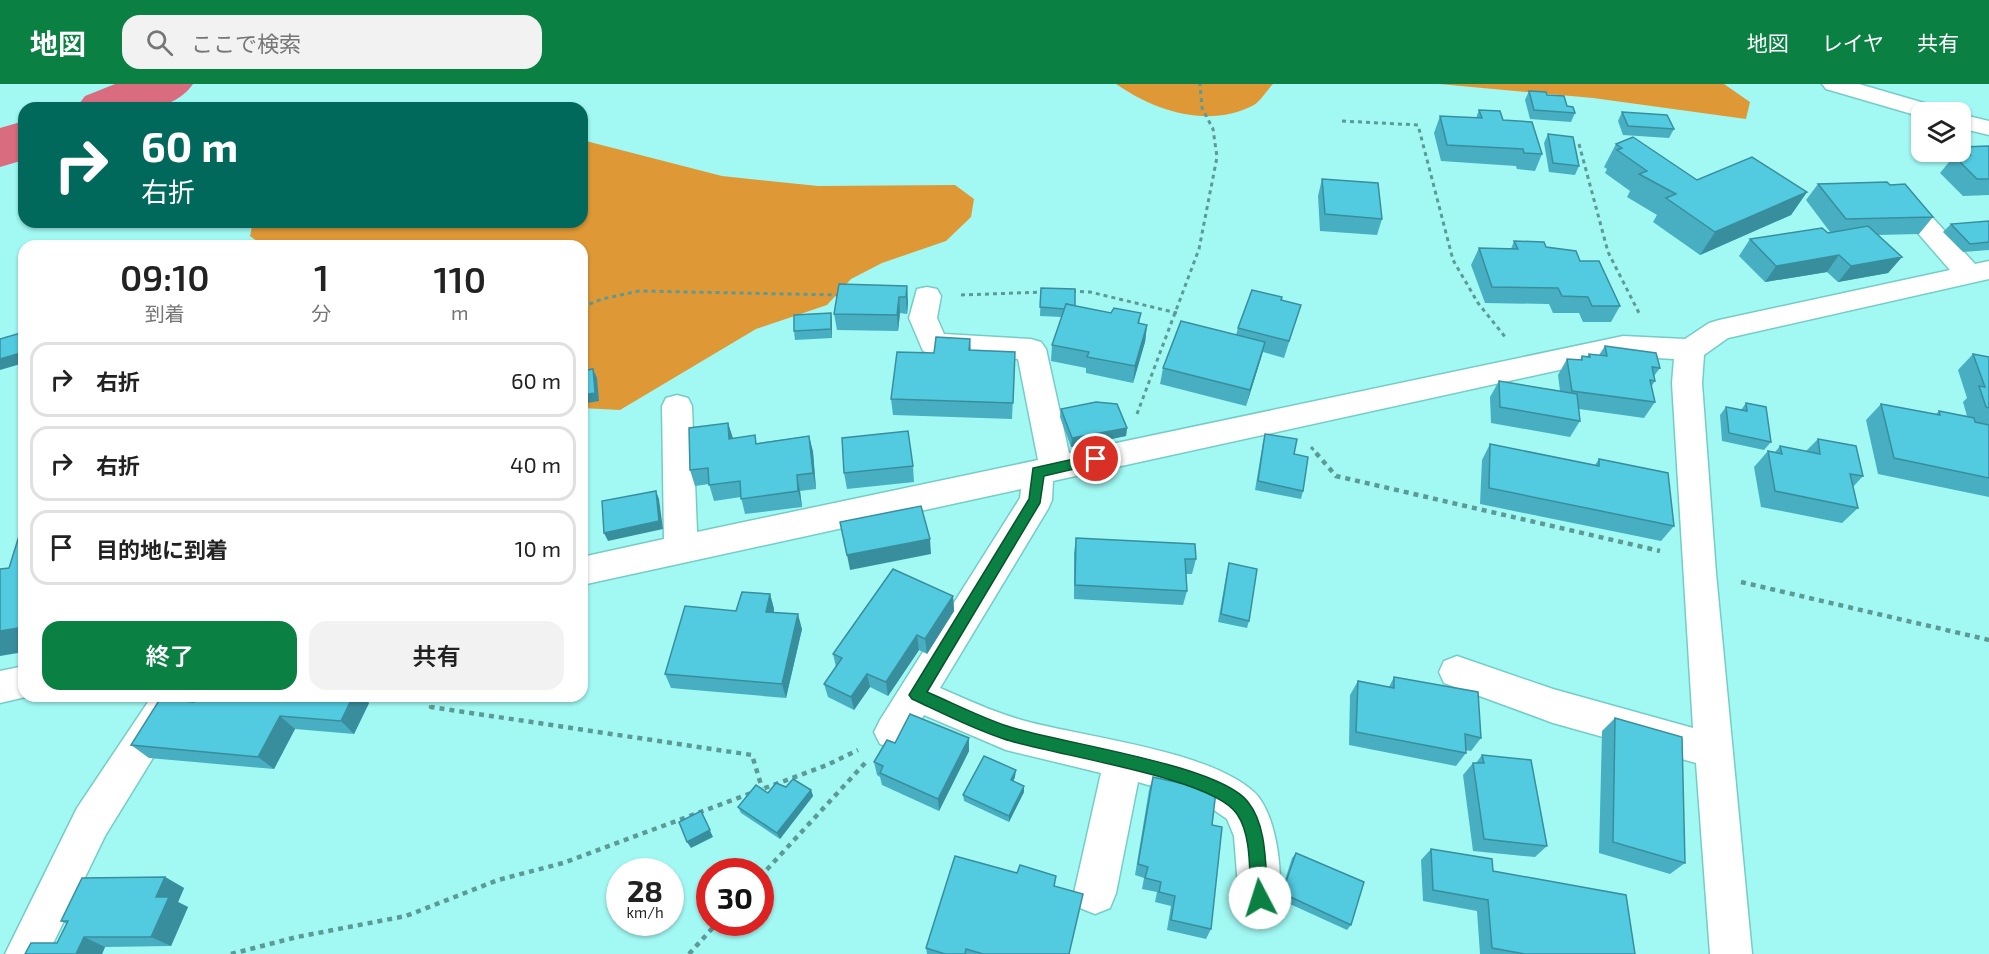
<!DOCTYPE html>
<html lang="ja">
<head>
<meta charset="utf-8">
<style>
  :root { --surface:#fff; --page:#f2f2f2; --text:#222; --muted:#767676; --line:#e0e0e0; --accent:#0b8043 }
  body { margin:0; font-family:"Exo 2","Noto Sans JP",sans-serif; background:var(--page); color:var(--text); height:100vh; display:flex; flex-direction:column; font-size:22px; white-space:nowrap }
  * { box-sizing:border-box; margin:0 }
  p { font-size:20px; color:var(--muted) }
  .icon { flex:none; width:33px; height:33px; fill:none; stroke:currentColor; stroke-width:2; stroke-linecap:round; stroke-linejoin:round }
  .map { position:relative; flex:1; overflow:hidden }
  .side { position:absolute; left:18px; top:156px; width:570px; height:462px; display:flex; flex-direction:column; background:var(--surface); border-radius:18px; box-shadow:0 2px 4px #0004 }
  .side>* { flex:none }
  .hud { position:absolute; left:18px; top:18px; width:570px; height:126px; border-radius:18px; box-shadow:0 2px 4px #0004; background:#00695c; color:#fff; overflow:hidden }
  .controls { position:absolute; left:1911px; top:18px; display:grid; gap:12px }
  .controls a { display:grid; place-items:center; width:60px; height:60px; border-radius:12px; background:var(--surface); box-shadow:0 2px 4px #0004; font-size:30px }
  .speed { position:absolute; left:606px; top:774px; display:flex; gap:12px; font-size:30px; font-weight:700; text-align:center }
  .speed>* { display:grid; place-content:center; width:78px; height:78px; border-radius:50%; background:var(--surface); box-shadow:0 2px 4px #0004; line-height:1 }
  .speed small { font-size:15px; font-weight:400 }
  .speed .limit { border:9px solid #d22; background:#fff; color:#111 }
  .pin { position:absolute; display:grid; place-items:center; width:51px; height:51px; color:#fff; margin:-26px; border:3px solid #fff; border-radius:50%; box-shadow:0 2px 6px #0007 }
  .me { position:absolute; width:66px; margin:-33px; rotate:355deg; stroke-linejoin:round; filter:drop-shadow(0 0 4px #0008) }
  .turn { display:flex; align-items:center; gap:21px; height:126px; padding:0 24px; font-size:27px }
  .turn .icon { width:78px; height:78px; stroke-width:2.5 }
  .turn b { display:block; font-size:42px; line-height:51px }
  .eta { display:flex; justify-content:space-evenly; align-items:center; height:102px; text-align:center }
  .eta b { font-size:36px; font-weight:600; line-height:42px }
  .button { display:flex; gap:12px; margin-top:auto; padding:12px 24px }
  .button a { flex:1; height:69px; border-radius:18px; background:var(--accent); color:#fff; font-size:24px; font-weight:600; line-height:69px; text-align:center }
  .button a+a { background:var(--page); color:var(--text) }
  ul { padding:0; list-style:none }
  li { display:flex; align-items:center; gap:18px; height:75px; margin:0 12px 9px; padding:0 12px; border:3px solid var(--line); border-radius:18px }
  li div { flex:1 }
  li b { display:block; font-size:22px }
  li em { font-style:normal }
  header { display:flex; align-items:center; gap:36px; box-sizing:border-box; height:84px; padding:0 30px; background:var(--accent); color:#fff }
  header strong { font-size:28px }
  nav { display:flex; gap:33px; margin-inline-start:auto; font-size:21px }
  .search { width:420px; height:54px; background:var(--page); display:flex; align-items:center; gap:15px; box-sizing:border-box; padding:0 21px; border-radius:18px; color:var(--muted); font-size:22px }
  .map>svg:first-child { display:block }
  .forest { fill:#de9836 }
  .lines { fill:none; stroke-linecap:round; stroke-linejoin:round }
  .river { fill:#da6c7f; fill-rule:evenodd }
  .minor-casing { stroke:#75ccc7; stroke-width:3 }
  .path-far1 { stroke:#5c9a97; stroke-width:3; stroke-dasharray:4 4; stroke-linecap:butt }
  .path { stroke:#5c9a97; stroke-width:4.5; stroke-dasharray:5 5; stroke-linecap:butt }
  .minor { fill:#fff; fill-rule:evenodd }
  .wall { fill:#47afc1 }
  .shaded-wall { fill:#398e9d }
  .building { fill:#52cbe0; stroke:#398e9d; stroke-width:1.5 }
  .route { fill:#0b8043; stroke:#07532c; stroke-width:1.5 }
</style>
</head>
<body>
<header>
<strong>地図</strong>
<div class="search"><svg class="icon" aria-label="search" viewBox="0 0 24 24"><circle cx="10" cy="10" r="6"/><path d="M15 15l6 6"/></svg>ここで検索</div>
<nav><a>地図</a><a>レイヤ</a><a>共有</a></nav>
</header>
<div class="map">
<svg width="1989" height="870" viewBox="0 0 1989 870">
  <rect width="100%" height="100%" fill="#a2f9f4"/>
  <g class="forest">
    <path d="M1116 0H1273C1267 6 1261 17 1254 21 1209 45 1155 27 1116 0Z"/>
    <path d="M1439 0H1724L1750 18 1746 35 1593 14Z"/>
    <path d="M582 56 722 92 818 102 955 101 974 115 971 133 946 157 882 179 851 195 827 221 756 245 620 326 582 324V162H263L250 152 253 138H582Z"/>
  </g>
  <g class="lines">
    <g class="river">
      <path d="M115 0H193C169 35 114 24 76 24L85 12Z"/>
      <path d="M24 37V76L0 83V44Z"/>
    </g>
    <defs>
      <g id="minor">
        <path d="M1822 0H1859L1938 23 1942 28H1922V33L1826 5Z"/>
        <path d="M1960 30 1989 37V51L1960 44Z"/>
        <path d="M1902 108 1911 110 1975 180 1989 177V195L1728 254 1704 271 1702 299 1716 489 1752 870H1710L1696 679 1553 639 1444 599 1439 588 1444 577 1457 572 1553 605 1693 644 1672 299 1674 275 1623 272 1053 397 1052 416 1048 425 940 604C970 617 998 630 1029 638 1090 654 1209 667 1254 708 1278 730 1286 802 1275 830L1260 836 1245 830 1239 815 1234 752 1227 735 1208 722 1189 713 1138 698 1116 809 1110 824 1095 830 1080 824 1074 809 1101 689 1006 666 924 631 906 660 893 665 880 660 874 648 880 636 1020 414 1021 405 582 501V473L664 455 662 322 666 314 677 311 688 314 692 322 697 448 1038 376 1018 275 933 270 923 267 909 234 917 205 927 203 937 205 941 212 937 234 944 250 1031 255 1041 258 1046 265 1069 369 1623 252 1685 255 1709 239 1719 236 1950 186 1889 116 1893 110Z"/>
        <path d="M24 582V612H30L0 619V587Z"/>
        <path d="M152 612H191L105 752 48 870H5L77 724Z"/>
      </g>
    </defs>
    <use href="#minor" class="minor-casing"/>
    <g class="path-far1">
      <path d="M1342 37 1418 41 1453 176 1478 219 1506 254"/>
      <path d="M1579 60 1608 168 1639 229"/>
      <path d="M1072 207 1090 208 1177 229"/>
      <path d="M961 211 1044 208"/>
      <path d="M582 223 602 215 639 207 840 211"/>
      <path d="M1137 330 1199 165 1217 73 1213 45 1202 24 1200 0"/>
      <path d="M1311 363 1317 370"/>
    </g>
    <g class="path">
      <path d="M1316 369 1336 392 1660 467"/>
      <path d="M1741 498 1989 556"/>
      <path d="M434 612 431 623 752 671 762 704"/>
      <path d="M760 793 866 678"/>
      <path d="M231 870 297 853 406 832 498 796 563 779 827 681 858 666"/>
      <path d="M689 870 718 838"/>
    </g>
    <use href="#minor" class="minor"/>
  </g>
  <g class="wall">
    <path d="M1529 7 1547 11 1575 29 1571 38 1530 35 1525 16Z"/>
    <path d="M1479 26 1503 36 1542 70 1535 87 1517 85 1516 82 1441 77 1434 49 1440 32 1476 34Z"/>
    <path d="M1622 28 1674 45 1669 54 1623 51 1618 37Z"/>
    <path d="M1548 50 1579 82 1575 91 1549 88 1544 59Z"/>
    <path d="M1616 60 1697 96 1807 108 1791 131 1700 171 1653 138 1657 131 1627 113 1630 107 1605 89 1607 85 1604 83Z"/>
    <path d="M1989 62V111L1963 112 1940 89 1954 72H1955L1959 68H1960L1962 63Z"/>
    <path d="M1322 95 1382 135 1377 151 1320 147 1318 112Z"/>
    <path d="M1818 100 1890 101 1933 133 1919 150 1878 151 1902 173 1888 189 1838 198 1827 188 1765 198 1739 172 1750 155 1830 148 1806 116Z"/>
    <path d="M1989 137V166L1963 168 1943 148 1951 140Z"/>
    <path d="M1514 157 1546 163 1580 177 1620 222 1611 238H1583L1579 229H1553L1549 220 1485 219 1471 181 1479 164 1511 165Z"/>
    <path d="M907 202 908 219 907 230 900 229 898 247 837 246 834 230Z"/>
    <path d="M1041 204 1075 222 1111 229H1141L1139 240 1147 241 1145 258 1133 299 1086 289V284L1051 277 1052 261 1062 233 1040 232Z"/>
    <path d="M1281 216 1301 221 1284 274 1263 268 1246 322 1160 300 1163 284 1236 251 1238 244Z"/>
    <path d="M832 237V254L795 256 794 247Z"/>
    <path d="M970 255 971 266 1015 268 1012 335 893 331 891 315Z"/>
    <path d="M1605 262 1660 284 1654 292 1655 297 1651 303 1655 318 1644 334 1579 325 1580 337 1570 353 1491 339 1490 313 1499 297 1560 307 1558 291 1567 275 1580 276 1582 272 1587 273 1589 270 1599 271Z"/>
    <path d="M1973 270 1989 273V413L1878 390 1866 336 1881 320 1935 331 1939 327 1967 332 1963 318 1967 314 1958 286Z"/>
    <path d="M1746 319 1771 358 1764 366 1722 357 1720 331 1726 323 1741 326Z"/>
    <path d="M1061 325 1127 344 1126 352 1071 363 1060 333Z"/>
    <path d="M728 339 733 354 757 359 809 352 813 368 816 405 800 407 802 423 745 430 741 413 714 417 709 400 695 402 690 386Z"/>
    <path d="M1265 350 1303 407 1301 415 1255 406 1263 358Z"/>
    <path d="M1818 355 1863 392 1853 403 1858 424 1842 439 1761 423 1754 383 1768 367 1775 368 1780 362 1806 367Z"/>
    <path d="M1490 360 1595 381 1599 375 1674 442 1661 457 1480 420 1482 376Z"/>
    <path d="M913 382 914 398 847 405 844 389Z"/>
    <path d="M1076 454 1196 475 1192 490H1186L1187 507 1183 521 1074 515V469Z"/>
    <path d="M1229 479 1249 537 1247 544 1218 538 1227 487Z"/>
    <path d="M770 510 774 525V528L802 545 786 614 671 604 665 590 736 527Z"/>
    <path d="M953 512 954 527 927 570 919 566 888 612 870 603 854 626 828 613 824 600 836 583 833 570Z"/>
    <path d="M1394 593 1481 654 1471 667 1465 666 1466 669 1456 682 1349 661 1350 611 1358 597 1389 603Z"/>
    <path d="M257 615 369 619 354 650 295 645 274 685 149 674 131 661 194 618Z"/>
    <path d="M1615 634 1685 779 1670 790 1599 769 1602 647Z"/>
    <path d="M969 654V667L939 727 882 701 880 693 877 691 874 678 895 659Z"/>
    <path d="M1482 671 1547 762 1535 773 1473 767 1463 691 1473 679H1476Z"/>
    <path d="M1015 693 1013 697 1024 708 1009 738 964 717 963 711Z"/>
    <path d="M1153 693 1212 741 1211 845 1206 855 1167 846 1171 822 1155 818 1157 808 1142 805 1144 794 1135 791 1149 706Z"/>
    <path d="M811 706 813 712 780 755 741 729 738 723 768 709Z"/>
    <path d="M1431 765 1493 787 1635 870H1480L1477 827 1423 817 1421 776Z"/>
    <path d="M1296 769 1351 841 1347 846 1279 815 1292 774Z"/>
    <path d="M165 793 184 804 178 818 188 823 171 862 105 863 102 870H25L57 859 67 840 61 837Z"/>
    <path d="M1055 803 1070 870H927L926 864Z"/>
  </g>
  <g class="shaded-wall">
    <path d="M1807 108 1791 131 1700 171 1715 148Z"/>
    <path d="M1839 171 1827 188 1765 198 1776 182Z"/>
    <path d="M1902 173 1888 189 1838 198 1851 182Z"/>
    <path d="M907 202 908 219 907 230 906 213Z"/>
    <path d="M899 213 900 229 898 247 897 231Z"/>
    <path d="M831 229 832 237V254L831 245Z"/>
    <path d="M1147 241 1145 258 1133 299 1135 282Z"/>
    <path d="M1265 258 1261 274 1246 322 1250 306Z"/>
    <path d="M24 268V279L0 286V275Z"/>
    <path d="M593 285 597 294 599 317 582 320V311Z"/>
    <path d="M728 339 733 355H729Z"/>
    <path d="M1127 344 1126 352 1071 363 1072 354Z"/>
    <path d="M809 352 813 368 816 405 813 389Z"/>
    <path d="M582 387 583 390V426H582Z"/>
    <path d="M797 391 800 407 802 423 798 407Z"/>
    <path d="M656 407 659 415 663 445 608 457 604 449Z"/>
    <path d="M930 455 931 470 850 486 847 471Z"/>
    <path d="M770 510 774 525 771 542 766 528Z"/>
    <path d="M953 512 954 527 927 570 925 555Z"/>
    <path d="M798 530 802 545 786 614 782 600Z"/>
    <path d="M24 543V568L0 572V547Z"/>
    <path d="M917 551 919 566 888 612 886 598Z"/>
    <path d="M867 590 870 603 854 626 851 613Z"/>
    <path d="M236 612H259L251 626 235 613Z"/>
    <path d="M353 612H363L369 619 354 650 341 637Z"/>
    <path d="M280 632 295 645 274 685 258 673Z"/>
    <path d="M969 654V667L939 727 938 715Z"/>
    <path d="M1016 686 1015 693 1011 702V696Z"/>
    <path d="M1024 702V708L1009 738V732Z"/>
    <path d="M811 706 813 712 780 755 777 749Z"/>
    <path d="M701 727 713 753 691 764 687 758Z"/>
    <path d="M165 793 184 804 178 818 188 823 171 862 151 853 156 813Z"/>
    <path d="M84 853 105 863 102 870H76Z"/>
  </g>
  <g class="building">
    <path d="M1529 7 1546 8 1547 11 1564 12 1567 22 1573 23 1575 29 1534 26Z"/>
    <path d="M1479 26 1500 27 1503 36 1532 38 1542 70 1524 69 1523 65 1447 61 1440 32 1482 34Z"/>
    <path d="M1622 28 1667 31 1674 45 1628 42Z"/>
    <path d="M1548 50 1573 53 1579 82 1553 79Z"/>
    <path d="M1633 53 1697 96 1752 73 1807 108 1715 148 1666 114 1676 110 1639 90 1647 87 1617 66 1622 64 1616 60Z"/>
    <path d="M1989 62V95H1977L1954 72 1970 71 1962 63Z"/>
    <path d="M1322 95 1378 99 1382 135 1325 130Z"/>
    <path d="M1887 98 1890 101 1905 100 1933 133 1846 135 1818 100Z"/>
    <path d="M1989 137V158L1970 160 1951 140Z"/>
    <path d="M1868 142 1902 173 1851 182 1839 171 1776 182 1750 155 1822 144 1828 149Z"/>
    <path d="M1514 157 1544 158 1546 163 1576 167 1580 177H1599L1620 222H1592L1588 213 1562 212 1558 204 1492 203 1479 164 1518 165Z"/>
    <path d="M839 200 907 202 906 213H899L897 231 834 230Z"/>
    <path d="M1041 204 1075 205V222L1066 220 1065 225 1040 223Z"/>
    <path d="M1252 206 1282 213 1281 216 1301 221 1289 257 1238 244Z"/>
    <path d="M1066 220 1111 229 1114 224 1141 229 1138 239 1147 241 1135 282 1087 273 1089 268 1052 261Z"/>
    <path d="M831 229V245L794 247V231Z"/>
    <path d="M1181 237 1265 258 1250 306 1163 284Z"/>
    <path d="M24 248V268L0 275V255Z"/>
    <path d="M936 253 970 255 969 266 1015 268 1013 319 891 315 897 268 934 269Z"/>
    <path d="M1605 262 1656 269 1660 284 1652 283 1655 297 1650 296 1655 318 1572 307 1567 275 1582 276V272L1590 273 1589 270 1607 272Z"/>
    <path d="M1973 270 1989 273V324L1986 323 1979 302 1985 303Z"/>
    <path d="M593 285 595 309 582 311V287Z"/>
    <path d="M1499 297 1577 310 1580 337 1500 323Z"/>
    <path d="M1096 318 1117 320 1127 344 1072 354 1061 325Z"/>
    <path d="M1746 319 1766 323 1771 358 1729 349 1726 323 1747 327Z"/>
    <path d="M1881 320 1940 331 1939 327 1974 334 1975 338 1989 341V394L1894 374Z"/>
    <path d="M728 339 729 355 755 351 756 360 809 352 813 389 797 391 798 407 741 415 740 397 709 401 708 384 690 386 689 344Z"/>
    <path d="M908 347 913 382 844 389 842 354Z"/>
    <path d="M1265 350 1297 355 1294 370 1308 373 1303 407 1258 397Z"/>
    <path d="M1818 355 1856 362 1863 392 1850 390 1858 424 1775 407 1768 367 1782 370 1780 362 1820 370Z"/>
    <path d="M1490 360 1599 382V375L1668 389 1674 442 1489 404Z"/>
    <path d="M656 407 659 437 604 449 602 417Z"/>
    <path d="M921 422 930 455 847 471 840 438Z"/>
    <path d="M24 436V543L0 547V485L9 484Z"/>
    <path d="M1076 454 1195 460 1196 475H1185L1187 507 1075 501Z"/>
    <path d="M1229 479 1257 485 1249 537 1221 530Z"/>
    <path d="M893 485 953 512 925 555 917 551 886 598 867 590 851 613 824 600 842 574 833 570Z"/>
    <path d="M742 508 770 510 766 528 798 530 782 600 665 590 685 522 736 527Z"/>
    <path d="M1394 593 1478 608 1481 654 1465 650 1466 669 1356 648 1358 597 1394 604Z"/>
    <path d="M197 612H236L235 613 265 616 267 612H353L341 637 280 632 258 673 131 661 160 615 194 618Z"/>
    <path d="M910 630 969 654 938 715 880 689 883 682 874 678 887 656 895 659Z"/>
    <path d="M1615 634 1682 653 1685 779 1613 758Z"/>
    <path d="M1482 671 1531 676 1547 762 1484 755 1473 679H1484Z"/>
    <path d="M984 672 1016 686 1011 696 1024 702 1009 732 963 711Z"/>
    <path d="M1153 693 1216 707 1212 741 1222 743 1211 845 1171 836 1175 812 1159 808 1161 798 1145 794 1148 783 1138 780Z"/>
    <path d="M793 695 811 706 777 749 738 723 756 701 768 709 776 699 786 703Z"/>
    <path d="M701 727 710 746 687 758 679 738Z"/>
    <path d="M1431 765 1492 775 1493 787 1626 811 1635 870H1525L1492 864 1488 816 1433 806Z"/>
    <path d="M1296 769 1364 798 1351 841 1282 809Z"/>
    <path d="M955 772 1017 789 1020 781 1056 792 1054 802 1083 810 1069 870H983L966 865 965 870H945L926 864Z"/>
    <path d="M165 793 156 813H169L151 853H84L76 870H25L31 859H57L68 837H61L82 794Z"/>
  </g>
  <path class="route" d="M1096 370 1100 372V379L1044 392 1040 419 927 608C953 619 980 633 1007 642 1057 659 1219 680 1248 718 1268 743 1265 784 1268 814L1266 821 1260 823 1254 821 1251 814C1249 788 1252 752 1237 730 1213 693 1051 671 1004 655 973 645 942 629 912 615L909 611 1029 415 1033 384Z"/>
</svg>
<div class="controls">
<a><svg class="icon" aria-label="layers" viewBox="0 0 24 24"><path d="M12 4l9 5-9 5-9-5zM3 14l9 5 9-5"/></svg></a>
</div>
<div class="speed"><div>28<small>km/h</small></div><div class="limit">30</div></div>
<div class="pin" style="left:1096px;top:375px;background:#d93025"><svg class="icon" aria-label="arrive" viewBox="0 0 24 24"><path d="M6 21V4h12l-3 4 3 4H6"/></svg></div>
<svg class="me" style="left:1260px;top:814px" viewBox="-20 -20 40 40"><circle r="19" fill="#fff"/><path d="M0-13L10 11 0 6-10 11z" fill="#0b8043"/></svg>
<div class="hud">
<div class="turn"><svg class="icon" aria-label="right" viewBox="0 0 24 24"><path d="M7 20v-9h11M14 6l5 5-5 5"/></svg><div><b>60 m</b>右折</div></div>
</div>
<section class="side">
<div class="eta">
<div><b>09:10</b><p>到着</p></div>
<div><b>1</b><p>分</p></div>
<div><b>110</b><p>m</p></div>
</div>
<ul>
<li><svg class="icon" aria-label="right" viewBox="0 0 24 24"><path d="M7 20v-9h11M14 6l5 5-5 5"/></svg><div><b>右折</b></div><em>60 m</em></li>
<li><svg class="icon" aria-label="right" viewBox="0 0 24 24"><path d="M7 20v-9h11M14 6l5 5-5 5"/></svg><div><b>右折</b></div><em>40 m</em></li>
<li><svg class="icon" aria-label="arrive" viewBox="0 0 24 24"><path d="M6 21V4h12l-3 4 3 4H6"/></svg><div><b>目的地に到着</b></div><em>10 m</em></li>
</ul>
<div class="button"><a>終了</a><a>共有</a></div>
</section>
</div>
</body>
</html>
